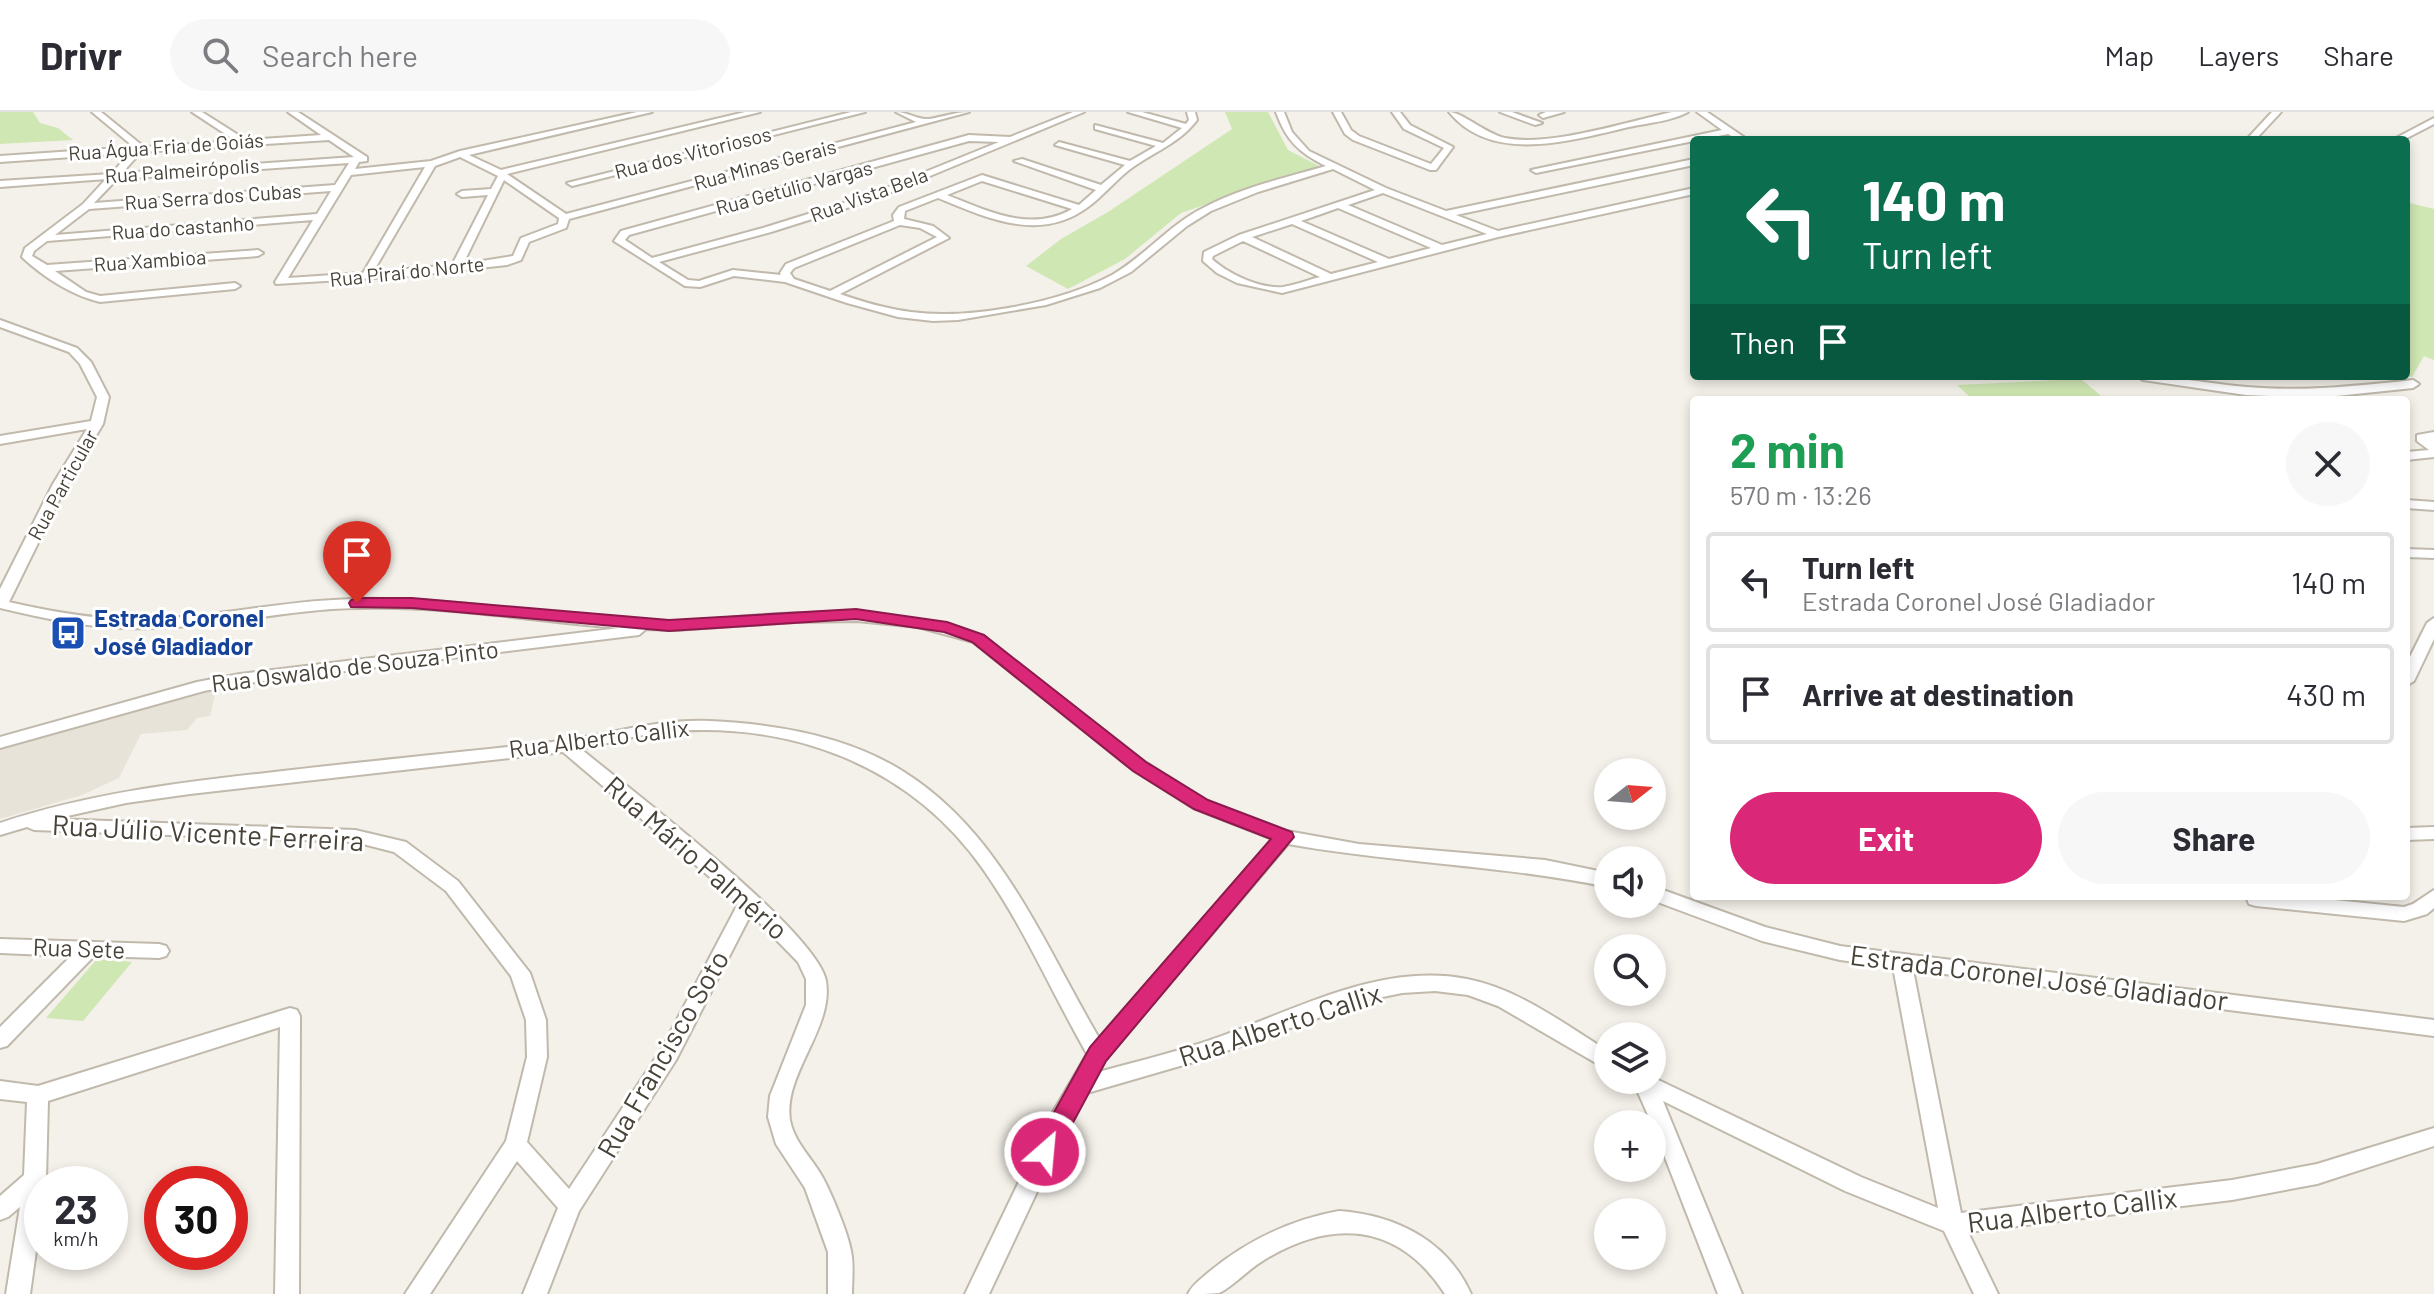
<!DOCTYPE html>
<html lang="en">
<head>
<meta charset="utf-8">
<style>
  :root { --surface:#fff; --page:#f7f7f7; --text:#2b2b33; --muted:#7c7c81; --line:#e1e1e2; --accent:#db2777 }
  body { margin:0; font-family:Barlow,sans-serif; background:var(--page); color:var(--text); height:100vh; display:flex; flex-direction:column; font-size:30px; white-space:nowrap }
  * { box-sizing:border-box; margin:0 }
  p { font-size:26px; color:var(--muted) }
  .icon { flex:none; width:44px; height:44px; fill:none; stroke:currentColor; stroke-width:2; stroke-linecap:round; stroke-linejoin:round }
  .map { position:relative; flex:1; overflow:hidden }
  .drawer { position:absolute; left:1690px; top:284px; width:720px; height:504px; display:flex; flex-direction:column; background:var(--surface); border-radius:8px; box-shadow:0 4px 12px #0003 }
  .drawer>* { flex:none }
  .banner { position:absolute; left:1690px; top:24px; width:720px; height:244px; border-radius:8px; box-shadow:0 4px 12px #0003; background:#0b6e4f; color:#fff; overflow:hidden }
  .needle { width:52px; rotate:73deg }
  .buttons { position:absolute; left:1594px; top:646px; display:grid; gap:16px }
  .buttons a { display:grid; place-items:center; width:72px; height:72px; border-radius:50%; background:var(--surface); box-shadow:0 4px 12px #0003; font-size:40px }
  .speed { position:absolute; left:24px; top:1054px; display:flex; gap:16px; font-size:40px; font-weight:700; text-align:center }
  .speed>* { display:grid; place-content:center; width:104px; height:104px; border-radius:50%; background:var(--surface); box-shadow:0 4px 12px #0003; line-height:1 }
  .speed small { font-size:20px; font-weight:400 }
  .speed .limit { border:12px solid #d22; background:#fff; color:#111 }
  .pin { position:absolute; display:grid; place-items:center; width:68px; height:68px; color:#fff; margin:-82px -34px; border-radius:50% 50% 50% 0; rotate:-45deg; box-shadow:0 0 8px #0007 }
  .pin .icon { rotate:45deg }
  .me { position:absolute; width:88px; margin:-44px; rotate:27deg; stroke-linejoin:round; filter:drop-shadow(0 0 6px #0008) }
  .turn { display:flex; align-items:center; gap:28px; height:168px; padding:0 40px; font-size:36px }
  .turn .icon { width:104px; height:104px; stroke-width:2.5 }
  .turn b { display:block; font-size:56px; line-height:68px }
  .then { display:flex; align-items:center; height:76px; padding:0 40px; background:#0003; gap:16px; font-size:30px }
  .round { display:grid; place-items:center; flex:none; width:84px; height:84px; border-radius:42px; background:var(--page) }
  .head { display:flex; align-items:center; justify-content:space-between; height:136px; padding:0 40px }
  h1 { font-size:48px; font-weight:700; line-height:60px; color:#1e9e55 }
  .cta { display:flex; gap:16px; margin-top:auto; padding:16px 40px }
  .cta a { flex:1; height:92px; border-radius:48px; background:var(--accent); color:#fff; font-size:32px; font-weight:700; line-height:92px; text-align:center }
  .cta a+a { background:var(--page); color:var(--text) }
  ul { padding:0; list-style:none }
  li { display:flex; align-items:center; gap:24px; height:100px; margin:0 16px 12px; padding:0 24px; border:4px solid var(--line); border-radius:8px }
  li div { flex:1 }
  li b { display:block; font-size:30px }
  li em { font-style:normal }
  header { display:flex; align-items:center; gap:48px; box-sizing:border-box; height:112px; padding:0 40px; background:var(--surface); border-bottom:2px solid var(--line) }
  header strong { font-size:38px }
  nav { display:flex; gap:44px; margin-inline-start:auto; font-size:28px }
  .search { width:560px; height:72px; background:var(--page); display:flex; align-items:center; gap:20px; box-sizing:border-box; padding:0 28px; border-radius:44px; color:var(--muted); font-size:30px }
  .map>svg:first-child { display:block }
  .residential { fill:#e8e3d8 }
  .green { fill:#cfe7b3 }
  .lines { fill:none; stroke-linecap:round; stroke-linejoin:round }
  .street-tunnel { stroke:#d2cec6; stroke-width:12; stroke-dasharray:12 6; stroke-linecap:butt }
  .street-casing { stroke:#c0b9ac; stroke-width:4 }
  .street { fill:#fff; fill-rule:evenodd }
  .route { fill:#db2777; stroke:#8e194d; stroke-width:2 }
  .labels { text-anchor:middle; stroke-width:6; stroke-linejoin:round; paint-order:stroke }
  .far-street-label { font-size:20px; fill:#484238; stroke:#fff }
  .transit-label { font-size:24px; font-weight:bold; fill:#164399; stroke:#fff; text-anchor:start }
  .street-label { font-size:24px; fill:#484238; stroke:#fff }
  .near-street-label { font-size:28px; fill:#484238; stroke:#fff }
</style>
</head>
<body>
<header>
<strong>Drivr</strong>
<div class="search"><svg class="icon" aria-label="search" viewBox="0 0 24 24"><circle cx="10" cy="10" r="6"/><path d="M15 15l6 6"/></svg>Search here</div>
<nav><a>Map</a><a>Layers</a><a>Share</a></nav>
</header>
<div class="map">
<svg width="2434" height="1182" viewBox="0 0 2434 1182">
  <rect width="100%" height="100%" fill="#f4f1ea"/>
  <path class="residential" d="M216 578 210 604 197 606 187 618 141 622 119 666 82 683 0 707V636Z"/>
  <g class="green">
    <path d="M0 0H33L40 11 58 16 73 28 0 32Z"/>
    <path d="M1225 0H1268L1288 38 1319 54 1181 101 1125 147 1068 177 1026 154 1061 127 1108 100 1232 17Z"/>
    <path d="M2406 90 2434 97V248L2424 244 2412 265 2368 264H2406Z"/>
    <path d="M2081 267 2106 288H1973L1957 273Z"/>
    <path d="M97 847 132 850 83 909 46 906Z"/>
  </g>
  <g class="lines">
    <path class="street-tunnel" d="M2341 285 2347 288"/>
    <defs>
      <g id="street">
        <path d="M92 0H101L144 35 236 29 192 0H202L246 28 321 23 288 0H298L367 45V49L359 50 355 57 431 49 460 39 637 0H652L469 43 501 58 745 0H760L507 62 566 102 916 10 896 0C907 0 918 8 929 7 943 5 955 0 969 0L569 107 566 116 529 130 521 148 507 153 407 164 276 172 275 170 313 108 47 129 34 139 32 144 47 153 258 138 263 141 258 144 55 159 86 180 100 184 235 171 240 174 235 177 100 190C71 183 42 164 22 145L25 136 83 92 106 67 0 75V69L111 62 130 41 0 50V44L134 35ZM329 28 354 45 122 61 141 40ZM460 45 498 64 491 77 462 79 457 82 462 85 488 83 452 153 373 160 435 54ZM349 51 335 73 94 91 117 67ZM425 55 363 161 288 166 351 63ZM504 68 559 106 558 112 521 126 513 144 463 152ZM331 79 317 102 55 123 89 97Z"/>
        <path d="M851 0H865L572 74 567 71Z"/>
        <path d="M1073 0H1084L872 88 771 120 659 150 688 168 699 169 733 158 781 163 780 161 786 152 894 109 893 103 899 95 982 63 1079 93 1096 78 1014 49 1022 47 1101 73 1125 53 1055 33 1059 30 1130 49 1156 34 1095 17V13L1163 31 1182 16 1128 0H1142L1186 12 1189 8 1187 0H1195L1197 8C1179 32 1153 40 1129 58 1115 69 1103 84 1088 95 1040 131 987 106 938 86L905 99 904 107 933 114 949 126 840 182C863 190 887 197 911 200 969 208 1060 191 1112 163 1145 144 1170 112 1205 95 1243 75 1285 66 1326 54 1299 41 1286 28 1276 0H1284L1292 20 1309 39 1386 76 1446 99 1694 47V53L1456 103 1498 119 1694 76V82L1498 125 1282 181 1237 171 1217 161 1203 149 1204 140 1239 123 1375 78 1333 57 1258 80 1211 99 1187 114 1131 160 1100 176 1046 193 958 208 933 209 898 205 847 191 785 170 734 164 700 175 685 174 614 129 621 119 969 23 1010 25ZM969 29 999 30 866 84 763 116 652 146 625 128 629 123ZM982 69 1072 97C1030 121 988 99 947 83ZM1383 81 1487 122 1442 133 1348 93ZM1338 96 1431 136 1389 147 1301 109ZM1292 112 1378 150 1331 162 1252 125ZM900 113 920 116 937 125 830 179 794 167 790 161 794 156ZM1243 129 1320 165C1308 168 1295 173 1283 175 1260 177 1228 162 1212 147L1213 144Z"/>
        <path d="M1333 0H1341L1351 18 1359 24 1431 52 1444 36 1404 17 1392 0H1400L1410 13 1453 35 1436 58H1430L1353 28 1345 22Z"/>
        <path d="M1449 0C1462 0 1486 22 1505 26 1550 35 1626 10 1672 0H1688C1672 9 1648 11 1629 15 1573 28 1492 53 1449 0Z"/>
        <path d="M1500 0H1512L1542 11 1535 13Z"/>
        <path d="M1546 0H1564L1543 6 1539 3Z"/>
        <path d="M1697 0H1707L1748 28H1738L1728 22 1536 61 1531 58 1722 18Z"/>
        <path d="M2272 0H2281L2255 28H2246Z"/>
        <path d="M2434 6V12L2403 28 2396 26Z"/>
        <path d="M0 208 77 236 91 250 109 285 103 312 67 372 9 490C56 501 103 509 152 507 213 505 273 491 333 488 444 481 554 507 665 509 697 510 730 505 762 503 838 498 910 500 983 524L1145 650 1207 689 1287 719 1359 732 1545 748 1608 761V775C1502 753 1394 751 1288 732L1105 948 1099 960C1142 948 1185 938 1227 922 1303 894 1384 851 1467 867 1519 877 1564 912 1608 939V958L1498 894 1468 883 1435 879 1402 881 1368 888 1204 947 1087 981 1066 1018 989 1182H965L1050 1005 1087 942C1052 881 1024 815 983 757 910 653 790 608 664 620 636 623 609 631 581 637 628 676 817 819 826 869 834 916 783 962 790 1008 794 1030 812 1046 823 1066 832 1083 848 1121 851 1139 854 1153 852 1169 852 1182H828V1140L805 1076 776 1032 768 1005 770 984 806 893V867L798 850 751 802 676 948 579 1099 547 1182H523L558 1096 517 1049 430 1182H405L506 1029 527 945 526 908 511 864 446 779 394 740 355 730 34 718 27 715 0 723V711C87 682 176 671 266 661 350 651 434 643 517 634 538 631 559 630 580 626 624 618 665 607 710 609 776 612 848 624 904 660 1001 721 1043 831 1099 926L1272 727 1195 697 1133 658 973 530 918 515 857 509 795 510 675 518 646 517 639 523 240 572 204 579 0 636V625L197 570 240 562 619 516C532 509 445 493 357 496 288 497 220 515 151 516 99 518 50 508 0 496V477L53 372 87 317 0 332V324L91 309 97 285 80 252 69 240 0 215ZM563 640 739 790 662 936 569 1077 527 1030 547 945 546 908 530 861 458 769 406 730 355 718 54 707 126 691 190 682Z"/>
        <path d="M2137 264C2175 264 2210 272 2247 275 2303 280 2357 274 2413 268L2419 272 2413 276 2317 286 2246 283 2143 268Z"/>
        <path d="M2434 320V345L2406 348V340L2429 338 2417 329V323Z"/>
        <path d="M2406 388 2434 390V398L2406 396Z"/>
        <path d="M2406 437 2434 438V446L2406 445Z"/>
        <path d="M2434 506V527L2414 569 2406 574V553L2427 511Z"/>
        <path d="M2434 715V727L2406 728V716Z"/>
        <path d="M1652 774 1765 815 1840 834 2434 908V924L1913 858 1961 1101 2232 1068 2317 1052 2434 1016V1034L2317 1072 2232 1088 1968 1120 1998 1182H1974L1944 1119 1845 1079 1663 989 1742 1182H1718L1652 1012 1636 976 1629 968H1652V965L1861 1065 1938 1096 1893 855 1840 848 1762 829 1652 788Z"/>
        <path d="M2434 778V796L2427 802 2404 809 2256 794 2249 792 2247 787 2248 784H2295L2404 795 2413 792Z"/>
        <path d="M0 827 159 832 166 834 169 839 166 844 159 846 94 844 7 934 0 936V915L71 844 0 841Z"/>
        <path d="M290 896 297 898 300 904 299 1182H275L280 915 48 989 46 1067 45 1072H42V1096L30 1182H6L20 1095 8 1105 0 1108V1084L24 1063 27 990 0 987V969L38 974Z"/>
        <path d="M1339 1099C1395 1103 1447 1128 1471 1182H1445C1399 1111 1333 1106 1264 1148 1250 1156 1232 1175 1219 1181 1211 1182 1197 1182 1188 1182 1193 1172 1201 1167 1209 1160 1248 1128 1290 1108 1339 1099Z"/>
      </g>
    </defs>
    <use href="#street" class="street-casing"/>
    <use href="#street" class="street"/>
  </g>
  <path class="route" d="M357 486H412L669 508 856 497 947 510 984 523 1146 650 1208 688 1292 720 1294 725 1106 949 1053 1048 1045 1051 1036 1048 1032 1040 1090 935 1271 727 1194 697 1133 659 972 530 944 520 856 507 669 519 412 496 351 495 349 491 351 488Z"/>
  <defs>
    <symbol id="bus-square" viewBox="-11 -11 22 22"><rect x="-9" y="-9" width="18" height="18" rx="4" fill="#1a4fb4" stroke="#fff"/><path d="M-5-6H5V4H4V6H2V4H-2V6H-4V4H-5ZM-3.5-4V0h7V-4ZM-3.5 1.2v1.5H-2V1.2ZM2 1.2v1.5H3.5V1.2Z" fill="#fff"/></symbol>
  </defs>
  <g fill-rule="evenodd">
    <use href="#bus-square" x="48" y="501" width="40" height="40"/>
  </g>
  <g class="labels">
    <g class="far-street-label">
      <text transform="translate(166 35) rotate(-4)" y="7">Rua Água Fria de Goiás</text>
      <text transform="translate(693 41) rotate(-14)" y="7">Rua dos Vitoriosos</text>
      <text transform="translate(765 53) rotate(-15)" y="7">Rua Minas Gerais</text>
      <text transform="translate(182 59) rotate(-4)" y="7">Rua Palmeirópolis</text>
      <text transform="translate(794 76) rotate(-15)" y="7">Rua Getúlio Vargas</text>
      <text transform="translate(869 83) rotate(-20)" y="7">Rua Vista Bela</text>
      <text transform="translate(213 85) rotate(-4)" y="7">Rua Serra dos Cubas</text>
      <text transform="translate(183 116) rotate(-4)" y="7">Rua do castanho</text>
      <text transform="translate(150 149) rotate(-4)" y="7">Rua Xambioa</text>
      <text transform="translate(407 160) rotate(-6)" y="7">Rua Piraí do Norte</text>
      <text transform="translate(63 373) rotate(-61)" y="7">Rua Particular</text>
    </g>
    <g class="transit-label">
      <text x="94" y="515">Estrada Coronel<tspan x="94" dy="28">José Gladiador</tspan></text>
    </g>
    <g class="street-label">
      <text transform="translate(355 555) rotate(-7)" y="8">Rua Oswaldo de Souza Pinto</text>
      <text transform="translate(599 627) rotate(-7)" y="8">Rua Alberto Callix</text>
      <text transform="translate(79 837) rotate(2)" y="8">Rua Sete</text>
    </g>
    <g class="near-street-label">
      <text transform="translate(208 721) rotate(3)" y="10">Rua Júlio Vicente Ferreira</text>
      <text transform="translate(696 746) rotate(41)" y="10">Rua Mário Palmério</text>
      <text transform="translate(2039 866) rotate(7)" y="10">Estrada Coronel José Gladiador</text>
      <text transform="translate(1280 913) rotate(-18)" y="10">Rua Alberto Callix</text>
      <text transform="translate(663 942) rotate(-60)" y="10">Rua Francisco Soto</text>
      <text transform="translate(2072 1098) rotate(-7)" y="10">Rua Alberto Callix</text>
    </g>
  </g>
</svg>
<div class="buttons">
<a><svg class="needle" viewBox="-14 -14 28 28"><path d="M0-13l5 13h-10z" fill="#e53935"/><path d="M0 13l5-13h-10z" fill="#7c7c81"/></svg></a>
<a><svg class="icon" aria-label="sound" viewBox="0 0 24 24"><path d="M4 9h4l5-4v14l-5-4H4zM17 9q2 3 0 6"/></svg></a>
<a><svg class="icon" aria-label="search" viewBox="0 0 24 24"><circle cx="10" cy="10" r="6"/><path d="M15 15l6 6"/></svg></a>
<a><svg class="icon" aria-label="layers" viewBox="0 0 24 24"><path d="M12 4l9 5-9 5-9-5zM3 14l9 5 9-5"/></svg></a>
<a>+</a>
<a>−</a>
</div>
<div class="speed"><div>23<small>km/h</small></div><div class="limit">30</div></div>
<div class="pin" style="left:357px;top:491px;background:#d93025"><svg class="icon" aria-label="arrive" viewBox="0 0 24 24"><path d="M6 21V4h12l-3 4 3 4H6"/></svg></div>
<svg class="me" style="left:1045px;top:1040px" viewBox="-20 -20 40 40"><circle r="17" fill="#db2777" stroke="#fff" stroke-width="3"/><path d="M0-11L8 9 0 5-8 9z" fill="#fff"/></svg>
<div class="banner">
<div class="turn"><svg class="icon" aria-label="left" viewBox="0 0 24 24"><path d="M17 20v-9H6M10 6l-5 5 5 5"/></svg><div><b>140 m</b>Turn left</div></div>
<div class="then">Then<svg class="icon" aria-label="arrive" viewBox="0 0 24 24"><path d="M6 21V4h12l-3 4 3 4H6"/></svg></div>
</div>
<section class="drawer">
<div class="head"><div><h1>2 min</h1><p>570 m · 13:26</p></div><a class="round"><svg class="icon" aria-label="close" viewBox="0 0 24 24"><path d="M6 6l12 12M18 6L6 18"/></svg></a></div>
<ul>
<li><svg class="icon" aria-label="left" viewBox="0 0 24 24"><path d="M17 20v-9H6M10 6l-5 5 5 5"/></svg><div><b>Turn left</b><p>Estrada Coronel José Gladiador</p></div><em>140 m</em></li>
<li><svg class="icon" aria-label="arrive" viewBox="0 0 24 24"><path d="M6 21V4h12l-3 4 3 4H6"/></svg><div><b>Arrive at destination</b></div><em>430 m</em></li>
</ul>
<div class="cta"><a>Exit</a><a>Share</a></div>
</section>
</div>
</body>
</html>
